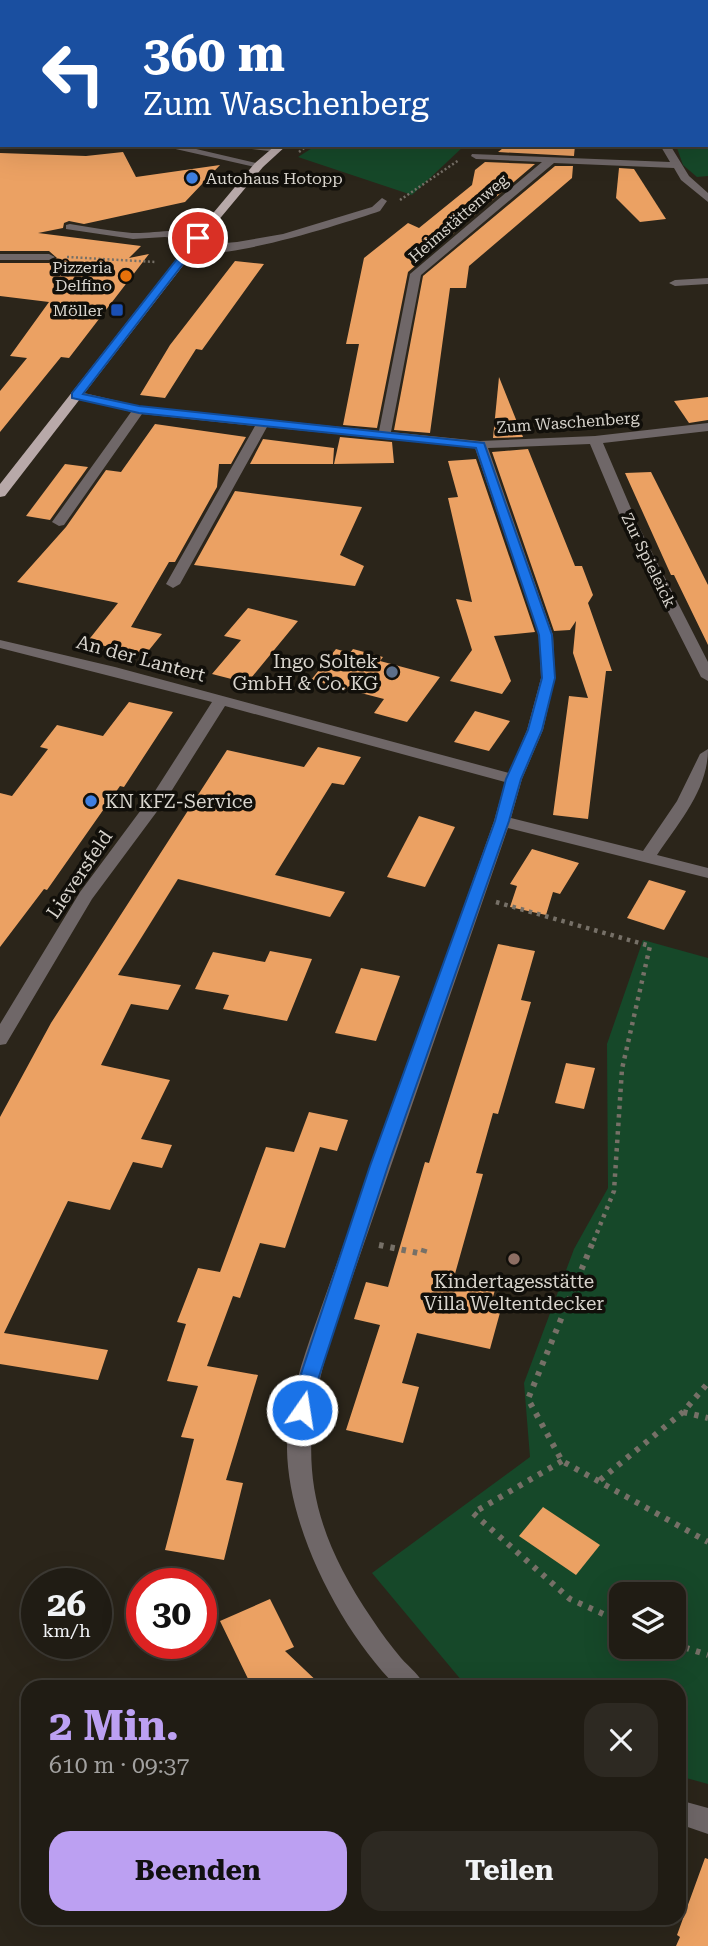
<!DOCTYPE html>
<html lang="de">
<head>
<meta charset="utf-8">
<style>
  :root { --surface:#201c14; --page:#2d2922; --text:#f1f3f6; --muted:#a2a1a0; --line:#3d3a34; --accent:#bca0f2 }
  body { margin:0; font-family:"Roboto Serif",serif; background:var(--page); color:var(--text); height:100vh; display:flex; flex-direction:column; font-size:26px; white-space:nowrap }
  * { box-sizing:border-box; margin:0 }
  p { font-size:23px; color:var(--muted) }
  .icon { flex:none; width:38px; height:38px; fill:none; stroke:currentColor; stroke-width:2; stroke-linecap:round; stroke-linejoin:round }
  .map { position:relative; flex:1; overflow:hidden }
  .panel { position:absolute; left:21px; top:1680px; width:665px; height:245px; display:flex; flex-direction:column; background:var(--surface); border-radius:21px; box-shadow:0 7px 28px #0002,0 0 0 2px var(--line) }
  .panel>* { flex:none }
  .top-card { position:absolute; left:0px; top:0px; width:709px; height:147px; box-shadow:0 7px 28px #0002,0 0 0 2px var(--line); background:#1a4fa0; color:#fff; overflow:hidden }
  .fabs { position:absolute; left:609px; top:1582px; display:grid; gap:14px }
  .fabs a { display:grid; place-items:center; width:77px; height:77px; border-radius:14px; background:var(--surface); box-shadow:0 7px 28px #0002,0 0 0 2px var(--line); font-size:35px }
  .speed { position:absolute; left:21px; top:1568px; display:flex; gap:14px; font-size:35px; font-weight:700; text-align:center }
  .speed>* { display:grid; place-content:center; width:91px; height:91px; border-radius:50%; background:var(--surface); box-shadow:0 7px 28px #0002,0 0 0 2px var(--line); line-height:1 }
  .speed small { font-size:18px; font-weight:400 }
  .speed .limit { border:10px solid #d22; background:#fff; color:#111 }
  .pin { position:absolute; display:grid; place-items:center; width:60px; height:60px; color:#fff; margin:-30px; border:4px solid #fff; border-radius:50%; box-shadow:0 2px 7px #0007 }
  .me { position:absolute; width:77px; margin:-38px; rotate:13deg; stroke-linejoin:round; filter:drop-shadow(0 0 5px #0008) }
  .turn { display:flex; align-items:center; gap:24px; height:147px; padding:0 28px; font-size:32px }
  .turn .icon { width:91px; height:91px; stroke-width:2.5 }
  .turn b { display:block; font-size:49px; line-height:60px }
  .round { display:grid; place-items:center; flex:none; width:74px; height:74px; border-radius:21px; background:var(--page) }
  .overview { display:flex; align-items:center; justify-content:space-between; height:119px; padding:0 28px }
  h1 { font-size:42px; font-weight:700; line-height:52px; color:var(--accent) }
  .primary-button { display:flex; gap:14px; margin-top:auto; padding:14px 28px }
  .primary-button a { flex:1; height:80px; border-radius:21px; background:var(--accent); color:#111; font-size:28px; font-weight:700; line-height:80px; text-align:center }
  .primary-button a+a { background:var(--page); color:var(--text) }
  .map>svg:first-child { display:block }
  .green { fill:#164829; fill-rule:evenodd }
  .building { fill:#eba163 }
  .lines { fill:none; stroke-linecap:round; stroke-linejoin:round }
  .path-far2 { stroke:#767067; stroke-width:2.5; stroke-dasharray:2 2.5; stroke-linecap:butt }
  .path-far1 { stroke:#767067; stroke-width:4.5; stroke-dasharray:3.5 5; stroke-linecap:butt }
  .path { stroke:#767067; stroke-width:6; stroke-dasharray:4.5 7; stroke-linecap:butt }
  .minor { fill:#6f6768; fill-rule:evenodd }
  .major { fill:#b8a9a9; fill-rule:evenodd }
  .route { fill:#1a73e8; stroke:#114b97; stroke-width:2 }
  .shop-dot { fill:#3f7fe0; stroke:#110f0a; stroke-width:2.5 }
  .food-dot { fill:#e8710a; stroke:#110f0a; stroke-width:2.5 }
  .transit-dot { fill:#1a4fb4; stroke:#110f0a; stroke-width:2.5 }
  .service-dot { fill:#5c6f8a; stroke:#110f0a; stroke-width:2.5 }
  .education-dot { fill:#8d6e63; stroke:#110f0a; stroke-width:2.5 }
  .labels { text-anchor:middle; stroke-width:7; stroke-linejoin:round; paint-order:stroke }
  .far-poi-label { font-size:16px; fill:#d8d4cd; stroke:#110f0a; text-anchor:end }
  .far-street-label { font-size:16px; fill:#d8d4cd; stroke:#110f0a }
  .street-label { font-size:19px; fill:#d8d4cd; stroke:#110f0a }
  .poi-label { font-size:19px; fill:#d8d4cd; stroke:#110f0a; text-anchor:end }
</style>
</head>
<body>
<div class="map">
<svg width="708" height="1946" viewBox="0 0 708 1946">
  <rect width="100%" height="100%" fill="#2b251a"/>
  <g class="green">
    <path d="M708 57V176L697 177 683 165 676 145H707Z"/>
    <path d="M317 145H465L412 195 298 157Z"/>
    <path d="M643 940 708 958V1784L679 1776V1687H467L372 1573 530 1457 524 1383 574 1249 608 1188 607 1044ZM621 1594H674V1647H621Z"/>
  </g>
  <g class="building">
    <path d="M507 145H575L574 156 498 152Z"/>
    <path d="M123 152 136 177 220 165 185 202 84 224 69 221 64 223 63 228 38 233 141 246 129 258 149 254 69 358 61 357 0 432V391L27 358 10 356 49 302 0 296V263H49L57 258 49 251H0V153L86 156Z"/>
    <path d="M485 162 535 164 408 272 377 428 343 425 359 344H346L364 258 408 223 419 228 472 185 475 170Z"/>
    <path d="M555 166H573L572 178 469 266 466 288H450L430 433 394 430 423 276Z"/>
    <path d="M619 168 634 169 666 219 640 222 616 198Z"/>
    <path d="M235 261 264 264 202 350 196 349 165 398 140 395 170 345Z"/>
    <path d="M499 377 523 437 493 438Z"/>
    <path d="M708 397V420L689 423 674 401Z"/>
    <path d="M155 424 246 437 231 464H219L217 487 175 562H169L131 627 162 634 145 655 87 642 118 603 17 582 66 527 106 470 121 472Z"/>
    <path d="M340 437 392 442 394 463 334 464Z"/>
    <path d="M263 439 334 448 333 464H250Z"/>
    <path d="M528 449 575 566H582L593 595 588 603 612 671H606L588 819 553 815 569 696 588 698 573 653 576 621 570 630 554 631 492 452Z"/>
    <path d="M476 459 535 632 494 636 511 681 502 694 450 681 472 650 456 599 472 602 448 498 458 497 448 461Z"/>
    <path d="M65 464 88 467 50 520 26 516Z"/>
    <path d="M651 472 708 585V645L674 575H671L625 473Z"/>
    <path d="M235 491 362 507 340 555 364 566 355 586 194 565Z"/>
    <path d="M248 608 298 621 247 683 212 674 241 640 224 636Z"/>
    <path d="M336 649 350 653 353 649 383 657 380 661 440 677 407 722 374 713 384 699 311 680Z"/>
    <path d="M129 702 173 712 124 787 120 786 47 890 44 889 0 947V793L12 796 48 749 40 747 57 725 103 736Z"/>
    <path d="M475 711 510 721 489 751 454 742Z"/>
    <path d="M318 747 361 757 344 785 332 783 275 875 345 892 330 917 178 879 118 975 181 985 168 1010 131 1004 101 1065 170 1080 141 1139 172 1145 162 1168 133 1162 110 1210 68 1201 4 1333 108 1350 98 1380 0 1364V1117L51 1023 227 750 304 767Z"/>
    <path d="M419 816 455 827 425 887 387 877Z"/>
    <path d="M532 849 579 863 560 894 553 892 546 915 510 907 517 886 510 884Z"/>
    <path d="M649 880 686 891 664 930 627 918Z"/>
    <path d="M498 944 535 951 521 1000 531 1002 498 1114 493 1113 476 1173 483 1174 453 1281 495 1290 490 1307 501 1309 490 1349 417 1333 402 1383 419 1387 403 1443 346 1430 380 1325 354 1319 366 1282 388 1287 425 1162 429 1163Z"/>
    <path d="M270 951 312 959 287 1021 223 1009 229 995 195 989 213 952 265 962Z"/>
    <path d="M361 968 400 976 376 1041 335 1033Z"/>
    <path d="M566 1063 595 1068 584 1109 555 1103Z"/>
    <path d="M309 1112 348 1120 337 1151 320 1147 285 1248 260 1243 240 1298 233 1296 207 1366 258 1375 226 1480 243 1483 224 1560 165 1550 194 1439 181 1437 198 1386 167 1381 186 1324 177 1322 198 1268 220 1272 266 1147 294 1152Z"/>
    <path d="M543 1507 600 1545 576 1575 519 1536Z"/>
    <path d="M270 1599 294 1647 285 1651 323 1687H252L220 1621Z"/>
    <path d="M705 1858 708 1859V1946H676L680 1937 677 1935Z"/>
  </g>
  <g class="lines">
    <g class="path-far2">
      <path d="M488 2 492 0"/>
      <path d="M299 152 308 145"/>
      <path d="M400 200 459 160"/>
      <path d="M67 257 156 262"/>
    </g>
    <path class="path-far1" d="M496 902 650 946 622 1069 614 1191 592 1245"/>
    <g class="path">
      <path d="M592 1244 528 1399 562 1461 708 1542"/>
      <path d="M379 1245 423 1254 426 1244"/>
      <path d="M683 1412 708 1418"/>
      <path d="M562 1461 473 1513 570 1599 621 1622"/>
      <path d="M600 1480 683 1412 708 1383"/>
      <path d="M674 1644 708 1655"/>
    </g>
    <g class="minor">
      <path d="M151 0H167L168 2H152Z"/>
      <path d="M239 0H247L238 2Z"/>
      <path d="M254 0H281L282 2H255Z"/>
      <rect x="0" y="134" width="2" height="6"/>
      <path d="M158 145H179L264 165 259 168Z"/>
      <path d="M219 145H267L282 149 277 152Z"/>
      <path d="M660 145H670L689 176 708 193V202L681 180 674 168 554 163 421 275 391 432 480 441 595 436 708 423V431L603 443 638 525 708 662V681L701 677 624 525 590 444 488 448 553 635 555 678 543 730 522 779 511 818 643 851 677 801 700 754 708 749C708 790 679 822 657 855L708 868V878L508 828 331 1339C296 1450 306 1522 372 1619 381 1633 391 1646 401 1658 410 1668 420 1675 425 1687H397C341 1631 288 1529 287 1449 287 1411 298 1374 310 1339L494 821 505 782 225 706 167 798 92 899 6 1044 0 1045V1024L80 892 155 791 212 702 0 648V640L115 667 509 773 527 730 541 678 539 635 475 448 267 427 180 584 173 588 166 584 255 426 142 414 64 525 59 526 52 522 131 412 70 395 76 391 139 406 379 431 410 274 542 162 476 159 471 156 472 154 670 162Z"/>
      <path d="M382 198 387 201 380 211C348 222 210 267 185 249L190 246 237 242 283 234 372 207Z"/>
      <path d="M70 224C90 227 111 231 132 233 153 234 185 225 203 238L198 241 165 237 133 239 66 229V225Z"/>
      <path d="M0 254H49L55 257 49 260H0Z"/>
      <path d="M708 278V284L675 286 669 283 675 280Z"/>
      <path d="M679 1800 708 1808V1834L679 1824Z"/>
    </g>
    <g class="major">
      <path d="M512 0H523L511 2Z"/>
      <path d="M276 145H287L263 167 212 228 5 496 0 497V484L204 224 255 163Z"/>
    </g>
  </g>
  <path class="route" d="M195 236 203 238 83 394 139 406 484 443 552 635 555 678 542 730 521 779 509 821 388 1166 315 1389 309 1416H296L293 1410 296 1389 370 1166 495 821 506 779 528 730 542 678 539 635 476 448 139 413 72 398V393Z"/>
  <g class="shop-dot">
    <circle cx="192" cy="178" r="7"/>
    <circle cx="91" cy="801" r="7"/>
  </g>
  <circle class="food-dot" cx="126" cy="276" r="7"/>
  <rect class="transit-dot" x="110" y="303" width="14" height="14" rx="3.5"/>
  <circle class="service-dot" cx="392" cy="672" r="7"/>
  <circle class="education-dot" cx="514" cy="1259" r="7"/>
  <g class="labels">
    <g class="far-poi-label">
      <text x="206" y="184" text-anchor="start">Autohaus Hotopp</text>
      <text x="112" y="273">Pizzeria<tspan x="112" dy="18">Delfino</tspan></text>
      <text x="103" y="316">Möller</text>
    </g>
    <g class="far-street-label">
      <text transform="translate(458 218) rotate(-41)" y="6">Heimstättenweg</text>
      <text transform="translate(568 422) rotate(-4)" y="6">Zum Waschenberg</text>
      <text transform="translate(649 560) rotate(64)" y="6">Zur Spieleick</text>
    </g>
    <g class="street-label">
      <text transform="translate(141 658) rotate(15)" y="7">An der Lantert</text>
      <text transform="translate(79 874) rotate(-56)" y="7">Lieversfeld</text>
    </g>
    <g class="poi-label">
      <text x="378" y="668">Ingo Soltek<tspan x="378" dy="22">GmbH &amp; Co. KG</tspan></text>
      <text x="105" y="808" text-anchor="start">KN KFZ-Service</text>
      <text x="514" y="1288" text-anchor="middle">Kindertagesstätte<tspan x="514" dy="22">Villa Weltentdecker</tspan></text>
    </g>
  </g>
</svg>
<div class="fabs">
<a><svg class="icon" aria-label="layers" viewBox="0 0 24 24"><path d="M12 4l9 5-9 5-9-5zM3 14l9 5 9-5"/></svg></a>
</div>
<div class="speed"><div>26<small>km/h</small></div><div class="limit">30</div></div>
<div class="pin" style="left:198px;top:238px;background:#d93025"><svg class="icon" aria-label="arrive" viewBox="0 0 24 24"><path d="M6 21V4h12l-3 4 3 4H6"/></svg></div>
<svg class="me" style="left:302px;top:1410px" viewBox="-20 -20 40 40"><circle r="17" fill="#1a73e8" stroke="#fff" stroke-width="3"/><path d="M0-11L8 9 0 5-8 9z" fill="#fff"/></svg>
<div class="top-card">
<div class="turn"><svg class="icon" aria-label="left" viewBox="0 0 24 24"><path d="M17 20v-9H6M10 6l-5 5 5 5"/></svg><div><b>360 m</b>Zum Waschenberg</div></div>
</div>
<section class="panel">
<div class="overview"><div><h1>2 Min.</h1><p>610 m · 09:37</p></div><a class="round"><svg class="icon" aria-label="close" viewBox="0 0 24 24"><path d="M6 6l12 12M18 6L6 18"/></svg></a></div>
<div class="primary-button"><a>Beenden</a><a>Teilen</a></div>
</section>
</div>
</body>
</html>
